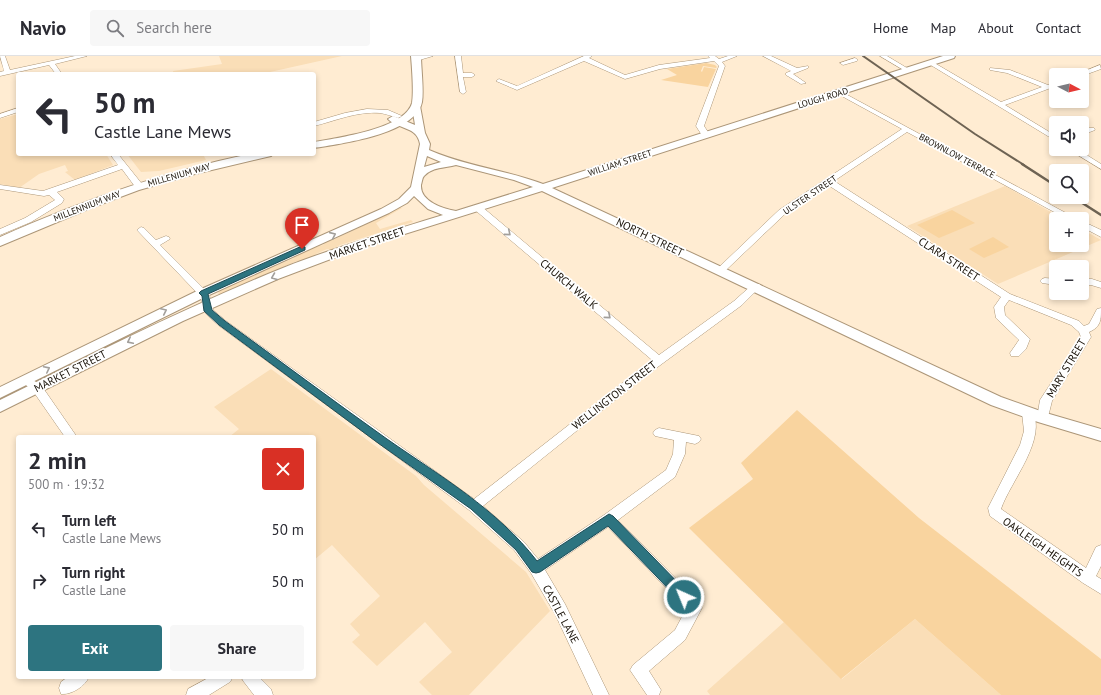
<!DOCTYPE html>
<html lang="en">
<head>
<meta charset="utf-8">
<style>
  :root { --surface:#fff; --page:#f7f7f7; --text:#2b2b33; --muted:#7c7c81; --line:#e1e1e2; --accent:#2d7480 }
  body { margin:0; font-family:"PT Sans",sans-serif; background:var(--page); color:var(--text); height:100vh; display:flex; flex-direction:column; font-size:15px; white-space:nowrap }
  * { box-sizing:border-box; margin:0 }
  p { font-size:13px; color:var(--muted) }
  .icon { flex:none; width:22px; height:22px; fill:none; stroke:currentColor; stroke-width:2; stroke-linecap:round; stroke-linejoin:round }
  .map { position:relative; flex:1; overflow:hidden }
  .drawer { position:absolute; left:16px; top:379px; width:300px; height:244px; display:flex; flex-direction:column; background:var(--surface); border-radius:4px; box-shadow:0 2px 6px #0003 }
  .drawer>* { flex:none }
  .banner { position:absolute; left:16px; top:16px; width:300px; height:84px; border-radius:4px; box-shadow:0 2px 6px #0003; background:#fff; color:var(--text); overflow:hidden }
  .needle { width:26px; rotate:97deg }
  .controls { position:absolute; left:1049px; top:12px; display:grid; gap:8px }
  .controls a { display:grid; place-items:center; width:40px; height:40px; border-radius:4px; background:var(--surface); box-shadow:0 2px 6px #0003; font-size:20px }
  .pin { position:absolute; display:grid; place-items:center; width:34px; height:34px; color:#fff; margin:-41px -17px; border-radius:50% 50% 50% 0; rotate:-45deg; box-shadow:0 0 4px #0007 }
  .pin .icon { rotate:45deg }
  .me { position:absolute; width:44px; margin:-22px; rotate:316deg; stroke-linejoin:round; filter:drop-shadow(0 0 3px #0008) }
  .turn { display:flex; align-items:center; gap:14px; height:84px; padding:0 12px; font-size:18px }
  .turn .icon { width:52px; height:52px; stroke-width:2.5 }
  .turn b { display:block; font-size:28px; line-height:34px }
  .round { display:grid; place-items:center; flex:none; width:42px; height:42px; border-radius:4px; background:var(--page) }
  .overview { display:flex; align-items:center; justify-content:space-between; height:68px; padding:0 12px }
  h1 { font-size:24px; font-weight:700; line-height:30px }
  .primary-button { display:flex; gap:8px; margin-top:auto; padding:8px 12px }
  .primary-button a { flex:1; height:46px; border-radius:4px; background:var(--accent); color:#fff; font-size:16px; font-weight:700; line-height:46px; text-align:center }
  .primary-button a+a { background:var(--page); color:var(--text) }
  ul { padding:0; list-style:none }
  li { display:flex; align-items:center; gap:12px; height:52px; padding:0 12px }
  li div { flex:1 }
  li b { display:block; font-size:15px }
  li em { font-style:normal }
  header { display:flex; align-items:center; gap:24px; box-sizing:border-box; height:56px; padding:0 20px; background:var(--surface); border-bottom:1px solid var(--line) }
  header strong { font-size:19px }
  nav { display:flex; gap:22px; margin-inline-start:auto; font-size:14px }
  .search { width:280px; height:36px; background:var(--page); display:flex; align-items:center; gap:10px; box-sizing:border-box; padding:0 14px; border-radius:4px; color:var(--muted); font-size:15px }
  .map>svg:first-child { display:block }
  .built { fill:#fadeb7 }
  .green { fill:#f9d49f }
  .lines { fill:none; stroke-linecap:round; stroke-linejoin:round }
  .minor-casing { stroke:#ac9678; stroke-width:1 }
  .major-casing { stroke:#ac9678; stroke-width:2 }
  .highway-casing { stroke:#ac9678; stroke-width:2 }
  .minor { fill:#fff; fill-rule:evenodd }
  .major { fill:#fff; fill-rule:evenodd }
  .highway { fill:#fff; fill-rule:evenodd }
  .rail-far1 { stroke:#6e6353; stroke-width:2 }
  .rail { stroke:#6e6353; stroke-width:2.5 }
  .oneway { stroke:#a29f9b }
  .route { fill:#2d7480; stroke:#1d4b53 }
  .labels { text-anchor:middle; stroke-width:3.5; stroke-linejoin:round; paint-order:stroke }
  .far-street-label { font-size:9px; fill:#160f05; stroke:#fff }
  .street-label { font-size:11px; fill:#160f05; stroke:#fff }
</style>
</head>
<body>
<header>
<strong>Navio</strong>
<div class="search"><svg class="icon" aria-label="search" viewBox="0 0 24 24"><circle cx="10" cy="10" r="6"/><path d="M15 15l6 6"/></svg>Search here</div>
<nav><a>Home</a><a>Map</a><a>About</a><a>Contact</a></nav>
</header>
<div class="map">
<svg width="1101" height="639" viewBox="0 0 1101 639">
  <rect width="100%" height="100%" fill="#ffecd2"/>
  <g class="built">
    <path d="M219 0H342L261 18H174L173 15 222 8Z"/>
    <path d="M18 58V98H106L113 109 75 124 65 116 68 115 65 109 39 118 19 132 0 128V63Z"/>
    <path d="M127 98H203L206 104 159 115 141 116Z"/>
    <path d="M1005 130 1063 163H1056V189H1082V173L1101 184 998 228 907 170Z"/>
    <path d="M399 151 402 152 376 167 380 173 411 164 413 166 340 189 331 194 327 193 316 198 314 201 301 206 297 205 220 239 218 237 220 234 294 202V200L306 194 323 189 325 186 335 183 371 166Z"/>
    <path d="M271 313 416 420 424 429 526 516 550 555 469 639H432L419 626 452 596 425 566 377 610 352 586 360 579 350 568 380 540 332 489 314 504V381H229L239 373 214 351Z"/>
    <path d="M915 563 1001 639H710L707 635 784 566 842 623Z"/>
  </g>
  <g class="green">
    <path d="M706 7 715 9 717 11 716 12 703 10 701 15 702 16 704 11 716 13 708 31 661 24 677 19 667 13Z"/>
    <path d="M952 154 975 167 939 182 917 169Z"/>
    <path d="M993 181 1009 191 984 202 969 193Z"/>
    <path d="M797 354 919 462 1101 603V639H1001L915 563 841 623 689 472 753 423 741 407Z"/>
  </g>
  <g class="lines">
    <defs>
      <g id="minor">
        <path d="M0 0H5L10 14 75 0H87L55 8 62 18H56L49 9 0 20V16L4 15Z"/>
        <path d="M421 0H433L416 5 413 3Z"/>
        <path d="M455 0H461L463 17H472L475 19 472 21H463L466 36 463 38 460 36Z"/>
        <path d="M584 0H592L589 2 625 19 659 9 710 2 708 0H715L719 3 728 0H737L722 6 725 10 704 70 710 79 706 81H703L696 70 719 10 714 5 660 13 625 23 584 5 517 34 496 25 499 23 517 30Z"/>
        <path d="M763 0H771L797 12 808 10V12L793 18 806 27 801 28 786 19V17L791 15Z"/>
        <path d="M880 0H887L912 15 907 16Z"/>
        <path d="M855 2 858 4 857 5 843 9 840 7Z"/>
        <path d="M931 5 1001 46 1042 31 1007 17 990 14V12L1010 14 1048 29 1056 26V30L1005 49 1056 80V85L929 8 928 7Z"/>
        <path d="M1100 9 1101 13 1082 20 1075 19Z"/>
        <path d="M840 35 1077 163H1067L907 76 834 125 1010 238 1079 265 1084 270 1089 268 1097 253 1101 252C1101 264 1101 271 1089 276L1091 281 1052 345 1047 365 1043 367 1039 365 1037 362 1040 344 1081 281 1079 276 1071 269 1009 244 1004 251 1005 259 1030 283 1026 293 1019 300H1011L1010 297 1019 284 996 262 994 251 1001 241 828 129 785 158 724 216H718L716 214 779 154 902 73 838 38V36Z"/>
        <path d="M18 52V56L0 62V58Z"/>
        <path d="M367 53 388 54 402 60 398 62C392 60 386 58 380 57 357 55 335 65 314 70V66L345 57Z"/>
        <path d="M1088 72H1094L1095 74 1082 79V75Z"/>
        <path d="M1068 93H1077L1101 108V113Z"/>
        <path d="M110 98H118L142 128V132H136L122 113 57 136 64 143 62 147 31 166 0 179V173L25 162 55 144 49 139 44 140 0 133V129L43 135 118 109Z"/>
        <path d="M478 149 481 150 659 299 734 245 753 228H759L761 230 742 249 640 324 483 450 524 486 538 503 604 459 666 414 673 398 674 384 655 380 653 377 655 374 659 372 699 380 701 383 699 386 695 388 686 386 685 398 675 421 618 464 700 547 702 552 685 584 649 615 661 634 659 639H647L630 614 633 609 675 574 686 553 608 471 545 514 565 548 609 639H593L555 558 531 517 514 494 469 454 218 269 203 255 201 241 137 174 141 171 144 172 156 184 166 180 169 181 170 183 160 189 209 238 213 254 226 265 474 443 652 304 475 154 474 152 475 150Z"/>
        <path d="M1082 165 1101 174V181L1082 171Z"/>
        <path d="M1045 222 1056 223V229L1042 227 1040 225 1042 223Z"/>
        <path d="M1082 223H1092L1101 226V232L1091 229H1082Z"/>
        <path d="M26 320 41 329 77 381H65L33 335 20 324 22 321Z"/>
        <path d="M1028 353 1032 354C1048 383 1010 426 1001 453L1086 512 1096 491 1101 489V510L1096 520 1101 523V538L1083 527 990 460 988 452 1020 389 1024 375 1022 357 1024 354Z"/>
        <path d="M68 621H89C85 630 72 639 61 638L59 632 61 626Z"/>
        <path d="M210 621H233L230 626 209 639H186L188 633Z"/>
        <path d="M241 621H259L271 633 273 639H254L244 626Z"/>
      </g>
      <path id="major" d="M943 0H955L954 2 552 132 1001 341 1046 357 1101 373V385L1038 366 991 349 542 135 360 192 278 223 183 265 0 356V344C89 300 177 256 268 218 325 194 385 177 443 159L428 153 414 140 407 147 389 157 207 240 0 342V331L199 234 381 153 399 143 411 131 420 88C417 70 399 74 388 63L393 60 415 69 412 50 413 48 416 47 420 50 425 77 430 88 429 94C465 110 506 114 543 128ZM427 100 441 106 424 111ZM456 109 514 124 533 131 456 155C444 153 420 146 421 129 422 126 422 122 424 120 432 111 445 112 456 109Z"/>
      <g id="highway">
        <path d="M411 0H421C421 12 424 35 422 46 416 78 340 88 314 92V86C337 82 405 73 412 47 414 36 412 12 411 0Z"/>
        <path d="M250 98H273L271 100 195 118 139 134 91 152 0 190V181C81 145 163 116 250 98Z"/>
      </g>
    </defs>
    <use href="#minor" class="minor-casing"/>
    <use href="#major" class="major-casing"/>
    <use href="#highway" class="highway-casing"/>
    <use href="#minor" class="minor"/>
    <use href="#major" class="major"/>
    <use href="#highway" class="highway"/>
    <path class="rail-far1" d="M863 0 975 78 1024 109"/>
    <g class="rail">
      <path d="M1022 108 1056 130"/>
      <path d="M1073 141 1101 159"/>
    </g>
  </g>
  <defs><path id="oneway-chevron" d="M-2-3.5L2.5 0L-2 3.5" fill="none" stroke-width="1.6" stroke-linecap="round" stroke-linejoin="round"/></defs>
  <g class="oneway">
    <use href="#oneway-chevron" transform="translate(508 177) rotate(40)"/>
    <use href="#oneway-chevron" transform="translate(333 179) rotate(-24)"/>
    <use href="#oneway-chevron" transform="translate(274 221) rotate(158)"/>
    <use href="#oneway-chevron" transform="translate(164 255) rotate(-25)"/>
    <use href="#oneway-chevron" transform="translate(608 260) rotate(40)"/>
    <use href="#oneway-chevron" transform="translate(130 285) rotate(154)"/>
    <use href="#oneway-chevron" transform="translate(47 313) rotate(-27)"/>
  </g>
  <path class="route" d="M302 190 305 191V194L208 238 212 254 225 265C279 304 332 344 387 383 440 420 497 453 537 505L609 458 613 460 688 537 690 541 688 545 684 547 680 545 608 470 540 516 536 517 532 516 516 494 471 453 378 387 219 269 204 255 202 240 199 237 201 235Z"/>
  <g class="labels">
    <g class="far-street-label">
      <text transform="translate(823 42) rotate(-17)" y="3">LOUGH ROAD</text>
      <text transform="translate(957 100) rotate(28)" y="3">BROWNLOW TERRACE</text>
      <text transform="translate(620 107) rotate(-18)" y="3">WILLIAM STREET</text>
      <text transform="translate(179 119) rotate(-16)" y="3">MILLENIUM WAY</text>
      <text transform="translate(810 139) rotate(-34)" y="3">ULSTER STREET</text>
      <text transform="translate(87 150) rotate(-21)" y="3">MILLENNIUM WAY</text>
    </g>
    <g class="street-label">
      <text transform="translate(650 181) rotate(26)" y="4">NORTH STREET</text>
      <text transform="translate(367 187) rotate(-19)" y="4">MARKET STREET</text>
      <text transform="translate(949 203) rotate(33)" y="4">CLARA STREET</text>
      <text transform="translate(569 228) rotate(40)" y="4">CHURCH WALK</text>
      <text transform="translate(1066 312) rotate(-59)" y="4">MARY STREET</text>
      <text transform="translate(70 315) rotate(-27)" y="4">MARKET STREET</text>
      <text transform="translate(614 339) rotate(-38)" y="4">WELLINGTON STREET</text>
      <text transform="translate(1043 491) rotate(35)" y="4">OAKLEIGH HEIGHTS</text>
      <text transform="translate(561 558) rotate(62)" y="4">CASTLE LANE</text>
    </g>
  </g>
</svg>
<div class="controls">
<a><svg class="needle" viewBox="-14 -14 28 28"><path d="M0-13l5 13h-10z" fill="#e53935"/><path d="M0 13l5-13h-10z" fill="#7c7c81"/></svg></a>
<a><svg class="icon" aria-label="sound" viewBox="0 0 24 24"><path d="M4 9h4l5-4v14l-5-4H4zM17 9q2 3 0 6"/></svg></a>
<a><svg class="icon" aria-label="search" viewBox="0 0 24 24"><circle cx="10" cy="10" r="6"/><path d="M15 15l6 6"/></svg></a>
<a>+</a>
<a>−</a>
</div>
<div class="pin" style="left:302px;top:193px;background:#d93025"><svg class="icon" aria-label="arrive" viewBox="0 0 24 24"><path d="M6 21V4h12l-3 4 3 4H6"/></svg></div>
<svg class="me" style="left:684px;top:541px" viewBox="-20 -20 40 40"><circle r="17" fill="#2d7480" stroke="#fff" stroke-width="3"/><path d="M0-11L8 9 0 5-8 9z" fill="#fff"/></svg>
<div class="banner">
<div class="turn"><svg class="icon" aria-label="left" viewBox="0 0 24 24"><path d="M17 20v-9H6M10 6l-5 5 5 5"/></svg><div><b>50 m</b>Castle Lane Mews</div></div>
</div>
<section class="drawer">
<div class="overview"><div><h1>2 min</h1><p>500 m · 19:32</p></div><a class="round" style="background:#d93025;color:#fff"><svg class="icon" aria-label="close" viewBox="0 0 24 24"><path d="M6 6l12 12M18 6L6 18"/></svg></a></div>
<ul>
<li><svg class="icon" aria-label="left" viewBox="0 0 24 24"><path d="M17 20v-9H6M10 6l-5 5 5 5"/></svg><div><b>Turn left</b><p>Castle Lane Mews</p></div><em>50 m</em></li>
<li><svg class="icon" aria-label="right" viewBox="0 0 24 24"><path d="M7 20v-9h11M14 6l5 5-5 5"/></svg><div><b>Turn right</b><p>Castle Lane</p></div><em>50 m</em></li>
</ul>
<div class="primary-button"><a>Exit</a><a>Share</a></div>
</section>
</div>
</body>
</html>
